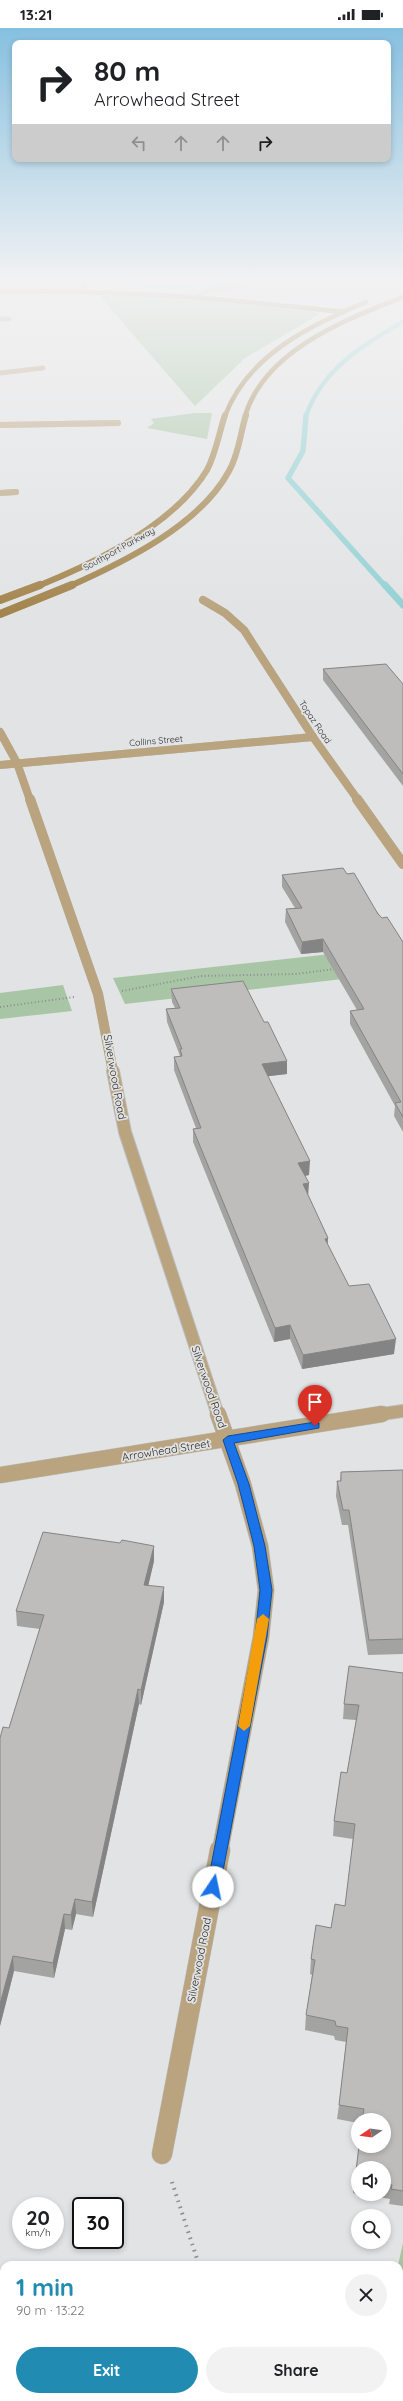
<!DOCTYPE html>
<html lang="en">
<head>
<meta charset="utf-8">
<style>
  :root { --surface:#fff; --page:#f2f2f2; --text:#202124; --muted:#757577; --accent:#218bb2 }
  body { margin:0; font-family:Quicksand,sans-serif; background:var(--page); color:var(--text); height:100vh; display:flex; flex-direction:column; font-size:15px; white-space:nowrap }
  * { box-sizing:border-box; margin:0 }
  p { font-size:13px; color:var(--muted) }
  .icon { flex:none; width:22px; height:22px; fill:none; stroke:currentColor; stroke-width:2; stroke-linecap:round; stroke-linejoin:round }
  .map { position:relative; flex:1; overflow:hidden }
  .details { position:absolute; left:0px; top:2233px; width:403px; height:140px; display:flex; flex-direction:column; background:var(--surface); border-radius:12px 12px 0 0; box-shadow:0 2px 6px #0003 }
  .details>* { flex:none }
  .hud { position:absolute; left:12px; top:12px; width:379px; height:122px; border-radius:8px; box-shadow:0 2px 6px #0003; background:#fff; color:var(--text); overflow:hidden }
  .needle { width:26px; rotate:257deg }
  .tools { position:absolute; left:351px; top:2085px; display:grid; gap:8px }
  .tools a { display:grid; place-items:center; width:40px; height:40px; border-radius:50%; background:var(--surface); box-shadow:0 2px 6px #0003; font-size:20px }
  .speed { position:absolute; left:12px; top:2169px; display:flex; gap:8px; font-size:20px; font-weight:700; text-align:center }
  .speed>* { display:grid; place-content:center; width:52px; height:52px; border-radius:50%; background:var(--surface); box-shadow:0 2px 6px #0003; line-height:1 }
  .speed small { font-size:10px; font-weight:400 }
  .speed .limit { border:2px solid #111; border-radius:6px; background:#fff; color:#111 }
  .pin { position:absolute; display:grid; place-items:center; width:34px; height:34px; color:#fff; margin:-41px -17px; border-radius:50% 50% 50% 0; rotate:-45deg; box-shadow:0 0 4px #0007 }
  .pin .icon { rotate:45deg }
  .me { position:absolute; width:44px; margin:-22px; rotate:11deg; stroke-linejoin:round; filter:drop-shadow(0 0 3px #0008) }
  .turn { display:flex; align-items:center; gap:14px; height:84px; padding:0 16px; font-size:18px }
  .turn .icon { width:52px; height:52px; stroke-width:2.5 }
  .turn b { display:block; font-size:28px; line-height:34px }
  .lanes { display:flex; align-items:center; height:38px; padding:0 16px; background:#0003; justify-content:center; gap:20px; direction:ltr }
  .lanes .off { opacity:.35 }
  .round { display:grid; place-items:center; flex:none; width:42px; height:42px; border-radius:21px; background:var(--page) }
  .head { display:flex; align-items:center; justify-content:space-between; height:68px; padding:0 16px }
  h1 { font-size:24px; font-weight:700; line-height:30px; color:var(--accent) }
  .button { display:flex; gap:8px; margin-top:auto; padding:8px 16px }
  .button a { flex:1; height:46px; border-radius:24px; background:var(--accent); color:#fff; font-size:16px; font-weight:700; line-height:46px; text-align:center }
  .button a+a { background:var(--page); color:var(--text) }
  .status { display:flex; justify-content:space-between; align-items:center; height:28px; padding:0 20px; background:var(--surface); direction:ltr }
  .status svg { height:11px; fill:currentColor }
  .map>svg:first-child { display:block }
  .built { fill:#d5dae2 }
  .green { fill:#a8c6a5 }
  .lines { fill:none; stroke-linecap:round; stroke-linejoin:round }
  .stream-far2 { stroke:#93d1d4; stroke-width:4.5 }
  .stream-far1 { stroke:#93d1d4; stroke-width:5.5 }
  .stream { stroke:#93d1d4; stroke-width:7 }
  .canal { fill:#93d1d4; fill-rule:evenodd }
  .lane-casing { stroke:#bdbebf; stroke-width:5 }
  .street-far6-casing { stroke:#bdbebf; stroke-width:5 }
  .street-far5-casing { stroke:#bdbebf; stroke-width:6 }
  .street-far4-casing { stroke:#bdbebf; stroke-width:8 }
  .street-far3-casing { stroke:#bdbebf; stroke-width:10 }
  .street-far2-casing { stroke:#bdbebf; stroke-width:14 }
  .street-far1-casing { stroke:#bdbebf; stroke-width:17 }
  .street-casing { stroke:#bdbebf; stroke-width:21 }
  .secondary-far2-casing { stroke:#bdbebf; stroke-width:5 }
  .secondary-far1-casing { stroke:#bdbebf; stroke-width:6 }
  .secondary-casing { stroke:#bdbebf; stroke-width:8 }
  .path-far1 { stroke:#8d8d8e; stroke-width:2; stroke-dasharray:1 2.5; stroke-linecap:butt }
  .path { stroke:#8d8d8e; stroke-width:4; stroke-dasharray:1.5 5; stroke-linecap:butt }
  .lane { stroke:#b9a47f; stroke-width:4.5 }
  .street-far6 { stroke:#b9a47f; stroke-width:4.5 }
  .street-far5 { stroke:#b9a47f; stroke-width:6 }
  .street-far4 { stroke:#b9a47f; stroke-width:8 }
  .street-far3 { stroke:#b9a47f; stroke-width:10 }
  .street-far2 { stroke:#b9a47f; stroke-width:12 }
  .street-far1 { stroke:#b9a47f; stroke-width:16 }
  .street { stroke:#b9a47f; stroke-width:20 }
  .secondary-far2 { stroke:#a3844c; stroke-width:4.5 }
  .secondary-far1 { stroke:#a3844c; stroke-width:6 }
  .secondary { stroke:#a3844c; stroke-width:8 }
  .wall { fill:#a3a3a2 }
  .shaded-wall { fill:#858484 }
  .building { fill:#bebdbc; stroke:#858484 }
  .route { fill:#1a73e8; stroke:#114b97 }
  .slow { fill:#f59e0b }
  .labels { text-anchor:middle; stroke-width:3.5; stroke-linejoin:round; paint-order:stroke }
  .far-street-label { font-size:9px; fill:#2b2b2b; stroke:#e2e3e4 }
  .street-label { font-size:11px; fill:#2b2b2b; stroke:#e2e3e4 }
</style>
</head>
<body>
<div class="status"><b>13:21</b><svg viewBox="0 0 49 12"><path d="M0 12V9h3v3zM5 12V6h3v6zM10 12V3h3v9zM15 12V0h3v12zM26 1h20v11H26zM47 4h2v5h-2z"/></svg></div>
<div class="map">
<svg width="403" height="2373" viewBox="0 0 403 2373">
  <rect width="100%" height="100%" fill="#e2e3e4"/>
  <path class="built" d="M275 254H403V258L340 277 147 260Z"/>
  <g class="green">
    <path d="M98 266 169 269 309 283 320 286 245 330 195 378Z"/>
    <path d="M195 385H212L207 411 147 400 154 395 151 391Z"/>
    <path d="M403 918V944L125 976 113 950Z"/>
    <path d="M63 957 72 983 0 991V965Z"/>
    <path d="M403 2215V2373H51L53 2369H399L398 2237Z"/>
  </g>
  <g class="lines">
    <path class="stream-far2" d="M306 388C322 342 362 317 403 294"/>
    <path class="stream-far1" d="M306 387 303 423 288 450 385 558"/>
    <path class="stream" d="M385 557 403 577"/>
    <path class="canal" d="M123 254H240L233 258 156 262 125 257Z"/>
    <defs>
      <path id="lane" d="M198 268 212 261 242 258"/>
      <g id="street-far6">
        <path d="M81 263 85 254"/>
        <path d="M0 291H9"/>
        <path d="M0 345 43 340"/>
      </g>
      <g id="street-far5">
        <path d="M0 397 118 395"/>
        <path d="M0 465 16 464"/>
      </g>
      <g id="street-far4">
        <path d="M203 572 225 585 244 602 313 709 358 772"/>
        <path d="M0 704 17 735 30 772"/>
        <path d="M0 737 313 709"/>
      </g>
      <g id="street-far3">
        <path d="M30 771 98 966 113 1044"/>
        <path d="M357 771 403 836"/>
      </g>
      <g id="street-far2">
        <path d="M113 1043 125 1104 218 1387"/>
        <path d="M375 1387 403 1383"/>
      </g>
      <g id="street-far1">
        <path d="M218 1386 243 1456 260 1518 266 1562 261 1609 220 1823"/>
        <path d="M0 1447 382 1386"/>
      </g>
      <path id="street" d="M162 2126 220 1822"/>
      <g id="secondary-far2">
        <path d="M0 264C117 261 228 271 344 284"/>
        <path d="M225 388C247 328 310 297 366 274"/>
        <path d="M245 388C265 322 345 292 403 269"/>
      </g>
      <g id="secondary-far1">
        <path d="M38 558C95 535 174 497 207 442 216 425 219 405 225 387"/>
        <path d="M70 558C124 534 200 497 229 443 239 426 240 406 246 387"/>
      </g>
      <g id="secondary">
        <path d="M0 572 40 557"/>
        <path d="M0 586 72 557"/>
      </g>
    </defs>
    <use href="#lane" class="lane-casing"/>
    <use href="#street-far6" class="street-far6-casing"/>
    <use href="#street-far5" class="street-far5-casing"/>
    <use href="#street-far4" class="street-far4-casing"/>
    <use href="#street-far3" class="street-far3-casing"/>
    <use href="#street-far2" class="street-far2-casing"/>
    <use href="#street-far1" class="street-far1-casing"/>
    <use href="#street" class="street-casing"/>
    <use href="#secondary-far2" class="secondary-far2-casing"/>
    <use href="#secondary-far1" class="secondary-far1-casing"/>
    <use href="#secondary" class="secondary-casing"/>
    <g class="path-far1">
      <path d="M122 963 201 948 295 946 335 941"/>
      <path d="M0 979 74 969"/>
    </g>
    <g class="path">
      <path d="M172 2154 199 2237"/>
      <path d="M231 2369 232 2373"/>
    </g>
    <use href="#lane" class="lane"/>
    <use href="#street-far6" class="street-far6"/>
    <use href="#street-far5" class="street-far5"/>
    <use href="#street-far4" class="street-far4"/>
    <use href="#street-far3" class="street-far3"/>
    <use href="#street-far2" class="street-far2"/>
    <use href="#street-far1" class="street-far1"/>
    <use href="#street" class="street"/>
    <use href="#secondary-far2" class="secondary-far2"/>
    <use href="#secondary-far1" class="secondary-far1"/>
    <use href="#secondary" class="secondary"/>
  </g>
  <g class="wall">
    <path d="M323 641 403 656V758L323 652Z"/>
    <path d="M347 846 382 890 403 914V1104L394 1088 395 1078 350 996V983L357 982 323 924 301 926 285 894 286 881 295 880 282 859V847Z"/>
    <path d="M171 961 287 1046 268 1048 309 1147 305 1148 308 1168 328 1210 327 1216 349 1258 394 1326 302 1341 290 1311 274 1314 193 1114V1101L196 1100 174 1042V1029L180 1028 167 994 166 981 175 980 172 974Z"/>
    <path d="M403 1442V1626L368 1627 348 1497H342L336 1468 337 1453H340L341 1444Z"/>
    <path d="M154 1533 148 1557 164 1574 141 1677 139 1676 93 1889 76 1886 72 1902 65 1901 54 1950 14 1943 0 1998V1710L9 1700 40 1601 17 1598 16 1583Z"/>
    <path d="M349 1638 403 1645V2178L389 2176 390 2171 360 2166H384V2140H358V2166L353 2165 359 2118H384V2092H358V2095L337 2091 339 2077 346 2014 335 2012 334 2008 305 2002 306 1987 312 1947 310 1946 311 1931 316 1897 331 1900 335 1876 345 1878 353 1811 333 1808 334 1793 341 1744 347 1745 356 1692 343 1691 344 1676Z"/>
  </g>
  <g class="shaded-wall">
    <path d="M323 911V924L301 926 302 914Z"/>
    <path d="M287 1033V1046L262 1049V1036Z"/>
    <path d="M310 1133 309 1147 298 1149V1135Z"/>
    <path d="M309 1155 308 1169 303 1156Z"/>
    <path d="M328 1210 327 1224 325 1211Z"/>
    <path d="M290 1297V1311L274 1314 275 1300Z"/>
    <path d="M396 1311 394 1326 302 1341 303 1327Z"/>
    <path d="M154 1518V1533L145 1572 144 1557Z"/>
    <path d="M164 1559V1574L141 1677V1662Z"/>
    <path d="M138 1661 139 1676 93 1889 92 1874Z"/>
    <path d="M75 1871 76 1886 72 1902 71 1887Z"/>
    <path d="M64 1886 65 1901 54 1950 53 1935Z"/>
    <path d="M13 1928 14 1943 0 1998V1976Z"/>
  </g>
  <g class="building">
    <path d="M386 636 403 656V746L323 641Z"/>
    <path d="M343 840 347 846 354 845 378 886 382 890 387 889 403 914V1089L395 1075 401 1074 350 983 364 981 323 911 302 914 286 881 302 880 282 847Z"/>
    <path d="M243 953 264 994H268L287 1033 262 1036 310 1133 298 1135 309 1155 303 1156 328 1210 325 1211 349 1258 369 1256 396 1311 303 1327 290 1297 275 1300 193 1101 201 1100 174 1029 182 1028 180 1021H182L166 981 180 980 171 961Z"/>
    <path d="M403 1442V1611L369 1612 349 1482H343L337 1453H341V1444Z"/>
    <path d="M43 1504 120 1515 122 1512 154 1518 144 1557 164 1559 141 1662 138 1661 92 1874 75 1871 71 1887 64 1886 53 1935 13 1928 0 1976V1710L3 1699 9 1700 44 1587 16 1583Z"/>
    <path d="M349 1638 403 1645V2163L391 2161 392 2157 384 2155V2140H358V2151H355L359 2118H384V2092H362L364 2081 339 2077 348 2000 336 1998 335 1993 306 1987 315 1932 311 1931 316 1897 331 1900 335 1876 345 1878 355 1796 334 1793 341 1744 347 1745 359 1677 344 1676Z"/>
  </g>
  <linearGradient id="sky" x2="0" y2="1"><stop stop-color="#86c0e0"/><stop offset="0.43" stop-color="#f2f2f3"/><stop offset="1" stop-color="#f2f2f3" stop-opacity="0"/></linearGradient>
  <rect width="403" height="586" fill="url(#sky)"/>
  <path class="route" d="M315 1394 319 1395V1400L234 1415 249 1456 265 1518 272 1562 267 1609 220 1859 218 1863 213 1865 208 1863 207 1859 255 1609 260 1562 254 1518 238 1456 223 1412 228 1408Z"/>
  <path class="slow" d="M263 1586 269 1591 250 1698 244 1703 238 1698 257 1591Z"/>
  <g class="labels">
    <g class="far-street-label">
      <text transform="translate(119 521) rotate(-29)" y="3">Southport Parkway</text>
      <text transform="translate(315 694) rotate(56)" y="3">Topaz Road</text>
      <text transform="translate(156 713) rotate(-5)" y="3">Collins Street</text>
    </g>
    <g class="street-label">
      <text transform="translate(115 1049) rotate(80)" y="4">Silverwood Road</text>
      <text transform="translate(209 1359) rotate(71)" y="4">Silverwood Road</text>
      <text transform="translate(166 1422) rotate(-9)" y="4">Arrowhead Street</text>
      <text transform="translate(199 1932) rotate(-79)" y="4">Silverwood Road</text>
    </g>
  </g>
</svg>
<div class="tools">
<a><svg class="needle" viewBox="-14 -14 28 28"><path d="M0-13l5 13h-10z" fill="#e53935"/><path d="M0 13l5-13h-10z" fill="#757577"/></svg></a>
<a><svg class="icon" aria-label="sound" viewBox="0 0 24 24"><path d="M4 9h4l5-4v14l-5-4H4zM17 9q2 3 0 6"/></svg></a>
<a><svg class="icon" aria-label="search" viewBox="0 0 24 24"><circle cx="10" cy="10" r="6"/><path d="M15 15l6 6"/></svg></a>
</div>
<div class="speed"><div>20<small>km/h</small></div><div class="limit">30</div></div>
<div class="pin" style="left:315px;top:1398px;background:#d93025"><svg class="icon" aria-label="arrive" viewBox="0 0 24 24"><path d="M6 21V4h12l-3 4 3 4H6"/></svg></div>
<svg class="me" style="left:213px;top:1859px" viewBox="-20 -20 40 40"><circle r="19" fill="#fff"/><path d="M0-13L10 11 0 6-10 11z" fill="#1a73e8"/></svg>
<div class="hud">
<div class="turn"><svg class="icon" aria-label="right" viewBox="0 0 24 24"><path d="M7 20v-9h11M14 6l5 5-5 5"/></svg><div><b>80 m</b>Arrowhead Street</div></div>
<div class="lanes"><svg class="icon off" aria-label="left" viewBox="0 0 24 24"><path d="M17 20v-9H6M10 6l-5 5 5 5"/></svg><svg class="icon off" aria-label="ahead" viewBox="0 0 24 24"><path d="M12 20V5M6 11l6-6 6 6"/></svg><svg class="icon off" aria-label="ahead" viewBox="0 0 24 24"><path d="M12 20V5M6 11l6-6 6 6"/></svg><svg class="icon" aria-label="right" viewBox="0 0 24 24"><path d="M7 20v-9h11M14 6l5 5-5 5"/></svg></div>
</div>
<section class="details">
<div class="head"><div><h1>1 min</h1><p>90 m · 13:22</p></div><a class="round"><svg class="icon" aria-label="close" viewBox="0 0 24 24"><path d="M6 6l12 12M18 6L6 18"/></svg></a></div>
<div class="button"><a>Exit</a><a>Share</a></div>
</section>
</div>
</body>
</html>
